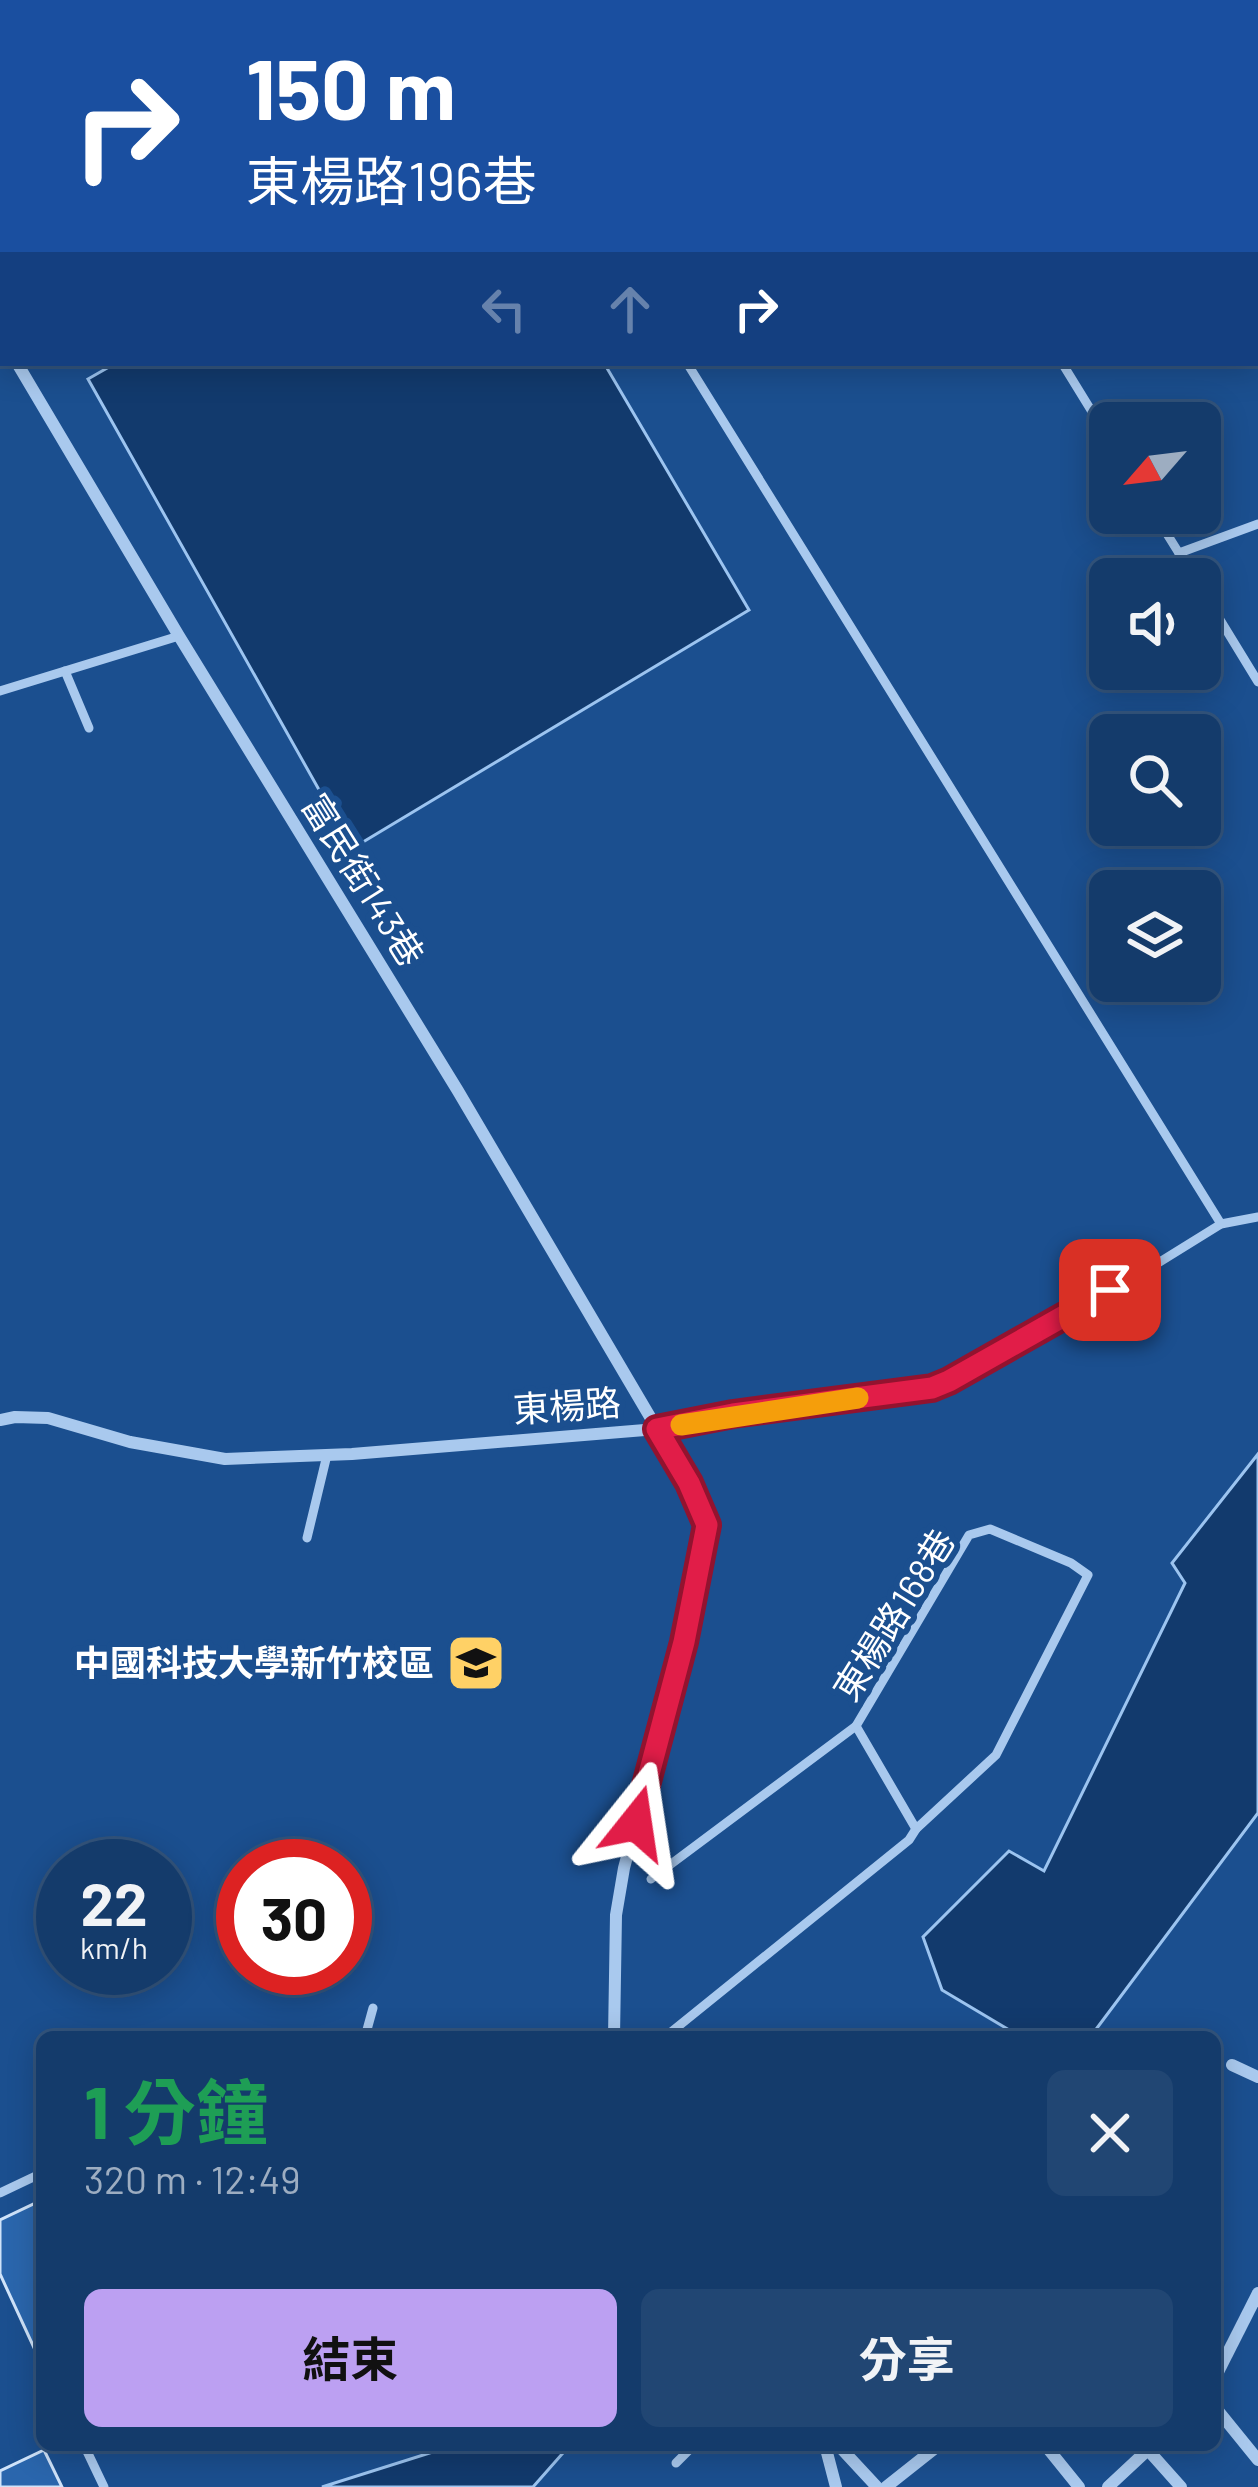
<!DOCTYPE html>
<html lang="zh-TW">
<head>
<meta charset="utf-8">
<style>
  :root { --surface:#143b6b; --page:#214673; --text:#f1f3f6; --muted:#9dadc1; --line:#33557e; --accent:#bca0f2 }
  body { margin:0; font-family:Barlow,"Noto Sans TC",sans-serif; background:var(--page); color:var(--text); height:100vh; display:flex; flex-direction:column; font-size:45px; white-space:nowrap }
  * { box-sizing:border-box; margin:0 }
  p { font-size:39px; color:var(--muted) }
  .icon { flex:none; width:66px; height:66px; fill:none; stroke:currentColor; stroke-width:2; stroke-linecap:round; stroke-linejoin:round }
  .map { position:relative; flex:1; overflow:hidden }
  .side { position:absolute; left:36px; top:2031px; width:1185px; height:420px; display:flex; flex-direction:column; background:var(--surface); border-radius:18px; box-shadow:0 6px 30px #0003,0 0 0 3px var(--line) }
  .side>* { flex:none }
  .banner { position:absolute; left:0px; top:0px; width:1260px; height:366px; box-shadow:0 6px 30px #0003,0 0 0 3px var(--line); background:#1a4fa0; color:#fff; overflow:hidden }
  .needle { width:78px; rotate:242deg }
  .controls { position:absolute; left:1089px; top:402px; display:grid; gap:24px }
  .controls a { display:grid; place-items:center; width:132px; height:132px; border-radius:18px; background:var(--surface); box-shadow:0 6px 30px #0003,0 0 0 3px var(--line); font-size:60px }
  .speed { position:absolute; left:36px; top:1839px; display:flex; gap:24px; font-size:60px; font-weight:700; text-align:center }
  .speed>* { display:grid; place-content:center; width:156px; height:156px; border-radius:50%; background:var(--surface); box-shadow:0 6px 30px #0003,0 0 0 3px var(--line); line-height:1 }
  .speed small { font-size:30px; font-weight:400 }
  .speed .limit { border:18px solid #d22; background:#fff; color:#111 }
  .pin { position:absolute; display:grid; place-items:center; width:102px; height:102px; color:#fff; margin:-51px; border-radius:24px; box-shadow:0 6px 18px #0006 }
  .me { position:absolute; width:132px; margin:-66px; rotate:15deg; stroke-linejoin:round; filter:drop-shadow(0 0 9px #0008) }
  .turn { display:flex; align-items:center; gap:42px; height:252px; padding:0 48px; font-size:54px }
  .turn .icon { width:156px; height:156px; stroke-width:2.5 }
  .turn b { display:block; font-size:84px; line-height:102px }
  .lanes { display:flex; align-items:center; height:114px; padding:0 48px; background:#0003; justify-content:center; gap:60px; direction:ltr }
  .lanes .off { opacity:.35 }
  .round { display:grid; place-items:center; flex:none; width:126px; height:126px; border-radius:18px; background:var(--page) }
  .overview { display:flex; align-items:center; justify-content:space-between; height:204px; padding:0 48px }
  h1 { font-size:72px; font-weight:700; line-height:90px; color:#1e9e55 }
  .action { display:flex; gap:24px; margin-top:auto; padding:24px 48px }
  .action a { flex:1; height:138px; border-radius:18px; background:var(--accent); color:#111; font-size:48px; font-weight:700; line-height:138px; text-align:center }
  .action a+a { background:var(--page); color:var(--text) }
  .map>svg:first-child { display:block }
  .water { fill:#123a6d; stroke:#9cc4f0; stroke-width:3 }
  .building { fill:#2a66ad; stroke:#cfe3fa; stroke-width:3 }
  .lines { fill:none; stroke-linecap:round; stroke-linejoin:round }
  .lane { stroke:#a9c9ee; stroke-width:9 }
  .street { stroke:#a9c9ee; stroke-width:12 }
  .route-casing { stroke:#92132f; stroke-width:30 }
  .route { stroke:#e11d48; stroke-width:21 }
  .slow { stroke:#f59e0b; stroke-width:21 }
  .labels { text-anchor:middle; stroke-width:12; stroke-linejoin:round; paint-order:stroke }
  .street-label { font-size:36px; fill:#fff; stroke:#1b4f8f }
  .poi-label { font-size:36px; font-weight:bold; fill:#fff; stroke:#1b4f8f; text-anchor:end }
</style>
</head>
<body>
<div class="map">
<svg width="1258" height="2487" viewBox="0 0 1258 2487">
  <rect width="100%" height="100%" fill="#1b4f8f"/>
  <g class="water">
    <path d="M116 363H604L749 610 358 845 345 836 88 379Z"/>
    <path d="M1258 1454V1813L1094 2032 1084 2037H1021L942 1990 923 1937 1009 1851 1044 1871 1185 1583 1172 1563Z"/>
    <path d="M439 2445H570L533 2487H322L436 2451Z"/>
  </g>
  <g class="building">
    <path d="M42 2200V2259L35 2262 42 2278V2365L0 2274V2220Z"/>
    <path d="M44 2450 62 2487H0V2471Z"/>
  </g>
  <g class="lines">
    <g class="lane">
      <path d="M464 0 465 3"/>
      <path d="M841 0 843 3"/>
      <path d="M618 3 623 0"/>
      <path d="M687 363 1221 1224"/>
      <path d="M1062 363 1110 441"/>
      <path d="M1154 513 1195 579"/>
      <path d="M1179 553 1258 524"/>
      <path d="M1200 587 1258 682"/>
      <path d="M65 671 89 728"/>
      <path d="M0 691 179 636"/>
      <path d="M657 1429 733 1414 931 1388 949 1381 1150 1268 1221 1224 1258 1217"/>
      <path d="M307 1538 327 1455"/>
      <path d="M856 1726 916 1829"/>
      <path d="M651 1879 856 1726 969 1535 990 1529 1071 1563 1088 1575 996 1755 916 1829 909 1840 665 2037"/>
      <path d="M365 2037 373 2008"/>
      <path d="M0 2193 42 2173"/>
      <path d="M84 2445 104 2487"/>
      <path d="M676 2463 694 2445"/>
    </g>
    <g class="street">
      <path d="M0 337 3 342"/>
      <path d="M17 363 179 636 458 1091 689 1483 707 1525 684 1642 624 1868 616 1915 614 2037"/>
      <path d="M0 1420 15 1417 48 1418 130 1442 225 1459 352 1454 657 1429"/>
      <path d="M1232 2065 1258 2077"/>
      <path d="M1215 2378 1258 2293"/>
      <path d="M1215 2407 1258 2460"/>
      <path d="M825 2445 836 2487"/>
      <path d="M838 2445 877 2487"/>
      <path d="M1045 2445 1079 2487"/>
      <path d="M1148 2450 1181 2487"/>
      <path d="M886 2487 939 2445"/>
      <path d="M1108 2487 1153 2445"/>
    </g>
  </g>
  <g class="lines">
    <defs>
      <path id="route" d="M636 1823 684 1642 707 1525 689 1483 657 1429 733 1414 932 1388 949 1381 1110 1290"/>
    </defs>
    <use href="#route" class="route-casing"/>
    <use href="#route" class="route"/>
    <path class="slow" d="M681 1425 858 1398"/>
  </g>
  <defs>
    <symbol id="university-square" viewBox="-11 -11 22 22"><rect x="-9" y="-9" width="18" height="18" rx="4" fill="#ffd166" stroke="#1b4f8f"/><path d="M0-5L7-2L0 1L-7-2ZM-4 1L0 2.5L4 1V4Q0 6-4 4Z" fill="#111"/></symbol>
  </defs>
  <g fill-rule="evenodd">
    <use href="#university-square" x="443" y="1630" width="66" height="66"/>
  </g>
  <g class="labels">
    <g class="street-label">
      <text transform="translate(363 880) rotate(58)" y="13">富民街143巷</text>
      <text transform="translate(567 1406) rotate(-4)" y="13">東楊路</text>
      <text transform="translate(894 1615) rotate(-58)" y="13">東楊路168巷</text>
    </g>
    <g class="poi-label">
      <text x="434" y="1676">中國科技大學新竹校區</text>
    </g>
  </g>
</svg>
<div class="controls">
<a><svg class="needle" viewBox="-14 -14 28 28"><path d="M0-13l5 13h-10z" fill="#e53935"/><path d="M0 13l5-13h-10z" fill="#9dadc1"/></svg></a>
<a><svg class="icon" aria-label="sound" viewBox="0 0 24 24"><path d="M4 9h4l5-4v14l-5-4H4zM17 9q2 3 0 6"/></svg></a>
<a><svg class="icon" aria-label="search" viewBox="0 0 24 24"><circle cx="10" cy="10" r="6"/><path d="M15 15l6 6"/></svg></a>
<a><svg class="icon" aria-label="layers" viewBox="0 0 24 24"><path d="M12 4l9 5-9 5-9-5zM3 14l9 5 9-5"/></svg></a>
</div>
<div class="speed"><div>22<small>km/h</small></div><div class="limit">30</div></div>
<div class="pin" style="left:1110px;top:1290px;background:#d93025"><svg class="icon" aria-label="arrive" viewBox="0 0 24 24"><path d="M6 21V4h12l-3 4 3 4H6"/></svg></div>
<svg class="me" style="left:636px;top:1823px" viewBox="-20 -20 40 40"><path d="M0-17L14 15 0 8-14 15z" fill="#e11d48" stroke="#fff" stroke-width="4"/></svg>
<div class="banner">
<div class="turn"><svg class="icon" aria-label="right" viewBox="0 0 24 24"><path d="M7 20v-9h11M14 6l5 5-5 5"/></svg><div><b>150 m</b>東楊路196巷</div></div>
<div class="lanes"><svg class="icon off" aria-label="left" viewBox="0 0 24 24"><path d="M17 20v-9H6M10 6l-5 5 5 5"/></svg><svg class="icon off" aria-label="ahead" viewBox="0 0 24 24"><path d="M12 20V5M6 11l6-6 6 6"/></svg><svg class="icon" aria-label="right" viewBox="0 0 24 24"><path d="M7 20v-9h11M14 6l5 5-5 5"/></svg></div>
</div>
<section class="side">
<div class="overview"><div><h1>1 分鐘</h1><p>320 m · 12:49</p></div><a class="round"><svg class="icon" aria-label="close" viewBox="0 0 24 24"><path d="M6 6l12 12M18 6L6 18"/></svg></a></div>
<div class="action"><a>結束</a><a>分享</a></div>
</section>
</div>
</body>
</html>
